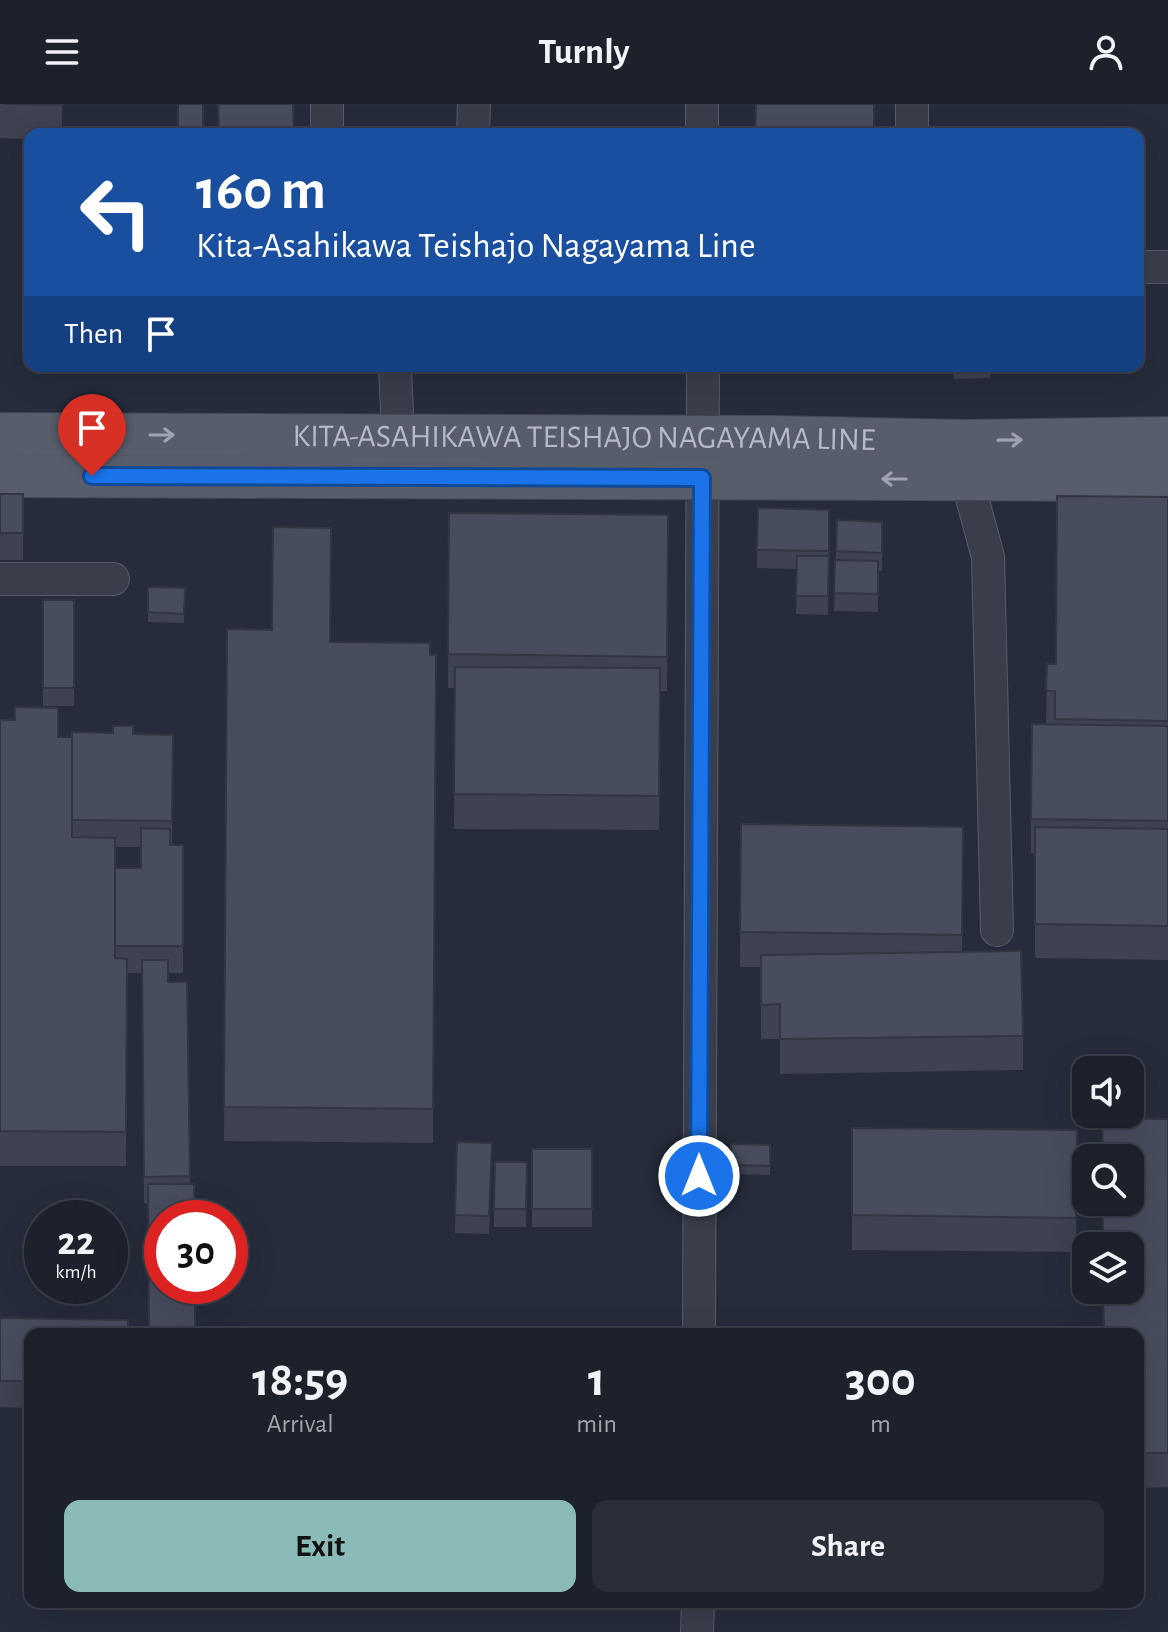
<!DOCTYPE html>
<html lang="en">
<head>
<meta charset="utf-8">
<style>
  :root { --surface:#1c212c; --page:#292e38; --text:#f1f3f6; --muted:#a0a3a9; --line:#3a3e48; --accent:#8bbbb9 }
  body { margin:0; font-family:"Alegreya Sans",sans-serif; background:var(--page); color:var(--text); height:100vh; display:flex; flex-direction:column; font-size:30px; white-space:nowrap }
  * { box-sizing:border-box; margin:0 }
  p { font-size:26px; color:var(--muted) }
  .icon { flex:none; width:44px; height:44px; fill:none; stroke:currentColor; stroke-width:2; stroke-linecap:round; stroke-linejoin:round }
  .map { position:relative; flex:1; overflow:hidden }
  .side { position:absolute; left:24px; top:1224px; width:1120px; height:280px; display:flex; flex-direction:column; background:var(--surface); border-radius:16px; box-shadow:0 8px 32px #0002,0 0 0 2px var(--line) }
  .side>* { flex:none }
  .hud { position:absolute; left:24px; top:24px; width:1120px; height:244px; border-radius:16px; box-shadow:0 8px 32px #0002,0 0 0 2px var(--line); background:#1a4fa0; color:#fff; overflow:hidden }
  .controls { position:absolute; left:1072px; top:952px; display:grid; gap:16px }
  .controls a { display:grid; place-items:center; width:72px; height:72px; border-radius:16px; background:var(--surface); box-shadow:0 8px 32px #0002,0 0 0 2px var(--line); font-size:40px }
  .speed { position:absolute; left:24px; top:1096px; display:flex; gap:16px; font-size:40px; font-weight:700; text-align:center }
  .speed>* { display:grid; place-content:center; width:104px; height:104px; border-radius:50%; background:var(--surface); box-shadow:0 8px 32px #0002,0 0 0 2px var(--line); line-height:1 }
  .speed small { font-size:20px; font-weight:400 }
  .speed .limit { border:12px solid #d22; background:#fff; color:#111 }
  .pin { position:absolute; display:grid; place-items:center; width:68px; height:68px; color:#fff; margin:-82px -34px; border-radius:50% 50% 50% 0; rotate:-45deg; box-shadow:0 0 8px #0007 }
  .pin .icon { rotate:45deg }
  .me { position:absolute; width:88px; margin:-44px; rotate:0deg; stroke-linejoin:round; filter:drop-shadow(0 0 6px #0008) }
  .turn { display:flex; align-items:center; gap:28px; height:168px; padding:0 40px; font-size:36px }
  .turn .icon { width:104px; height:104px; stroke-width:2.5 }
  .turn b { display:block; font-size:56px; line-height:68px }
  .then { display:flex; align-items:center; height:76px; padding:0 40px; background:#0003; gap:16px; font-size:30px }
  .eta { display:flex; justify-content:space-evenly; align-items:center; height:136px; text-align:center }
  .eta b { font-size:48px; font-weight:700; line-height:56px }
  .button { display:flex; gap:16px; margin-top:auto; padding:16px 40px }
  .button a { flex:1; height:92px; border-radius:16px; background:var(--accent); color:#111; font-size:32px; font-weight:700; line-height:92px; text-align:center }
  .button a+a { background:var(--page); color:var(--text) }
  header { display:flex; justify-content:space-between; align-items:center; height:104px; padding:0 40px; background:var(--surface); font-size:36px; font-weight:700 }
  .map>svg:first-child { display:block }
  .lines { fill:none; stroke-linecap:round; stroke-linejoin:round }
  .minor-casing { stroke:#585c69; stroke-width:34 }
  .major-casing { stroke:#434754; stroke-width:44 }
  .minor { stroke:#3a3e4b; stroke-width:32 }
  .major { stroke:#585d6b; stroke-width:42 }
  .wall { fill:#3e4251; fill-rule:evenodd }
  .building { fill:#484d5e; stroke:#323642; stroke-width:2 }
  .oneway { stroke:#9ea3af }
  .route-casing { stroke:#114b97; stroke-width:20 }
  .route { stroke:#1a73e8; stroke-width:14 }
  .labels { text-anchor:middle; stroke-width:8; stroke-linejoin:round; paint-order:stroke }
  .street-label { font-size:32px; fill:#b6bac6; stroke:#1f2330 }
</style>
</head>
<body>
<header><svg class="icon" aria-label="menu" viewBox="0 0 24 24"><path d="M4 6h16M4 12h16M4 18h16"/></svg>Turnly<svg class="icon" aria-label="person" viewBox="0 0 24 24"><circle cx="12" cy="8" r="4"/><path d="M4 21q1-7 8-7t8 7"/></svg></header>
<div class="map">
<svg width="1168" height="1528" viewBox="0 0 1168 1528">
  <rect width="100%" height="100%" fill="#262c3b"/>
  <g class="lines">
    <defs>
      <g id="minor">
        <path d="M327 0V30"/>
        <path d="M702 0V30"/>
        <path d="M912 0V30"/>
        <path d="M473 30 474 0"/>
        <path d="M1138 163H1168"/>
        <path d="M395 262 399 354"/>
        <path d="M967 375 988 453 997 826"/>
        <path d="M0 475H113"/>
        <path d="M699 1230 703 262"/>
        <path d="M697 1528 698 1498"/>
      </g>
      <g id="major">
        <path id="s1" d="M0 330 774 333 964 337 1168 334"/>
        <path d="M0 372 1168 376"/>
      </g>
    </defs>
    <use href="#minor" class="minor-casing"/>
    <use href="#major" class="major-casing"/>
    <use href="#minor" class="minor"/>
    <use href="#major" class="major"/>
  </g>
  <g class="wall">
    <path d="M0 0H62V30H30V35L0 34Z"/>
    <path d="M953 262H990V274L954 275Z"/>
    <rect x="0" y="390" width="23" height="66"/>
    <path d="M1168 393V856L1035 854V749H1031V715L1046 620 1047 560H1056Z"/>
    <path d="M758 404 829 406 828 511 796 510 797 465 757 464Z"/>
    <path d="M449 409 668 411 667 587H660L659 726 454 725 455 584H448Z"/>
    <path d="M837 416 882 418V467H878V508L834 507Z"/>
    <path d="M148 483 185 484 184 519 148 518Z"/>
    <rect x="43" y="496" width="31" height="106"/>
    <path d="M227 525 436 551 433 1039 224 1037Z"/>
    <path d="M0 616 58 633 133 630 173 631 172 741H183V869H168V878H187L190 1080 148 1099H144L142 869H127L126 1062H0ZM115 743H141V764H115Z"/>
    <path d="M741 720 963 723 962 848 1023 932V966L780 970V935H761V863H740Z"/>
    <path d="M1168 1015V1383L1138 1384V1230Z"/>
    <path d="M852 1024 1077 1026 1076 1148 852 1146Z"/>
    <path d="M457 1038 492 1039 489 1130 455 1129Z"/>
    <path d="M731 1040 770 1041V1071L731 1070Z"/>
    <rect x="532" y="1045" width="60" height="78"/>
    <path d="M495 1058H527L526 1123H494Z"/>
    <path d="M0 1214 30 1230V1304L0 1303Z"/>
  </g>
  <g class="building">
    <path d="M5 0H62V1Z"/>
    <rect x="178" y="0" width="25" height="30"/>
    <path d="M218 0H293L294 30H219Z"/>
    <path d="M756 0H874V30H755Z"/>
    <rect x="0" y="390" width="23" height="39"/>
    <path d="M1057 392 1168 393V617L1055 615V587H1046L1047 560H1056Z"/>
    <path d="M758 404 829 406V447L757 446Z"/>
    <path d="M449 409 668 411 667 553 448 550Z"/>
    <path d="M837 416 882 418V449L836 447Z"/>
    <path d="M273 423 331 424 330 538 430 539V551H436L433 1005 224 1003 227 525 272 526Z"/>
    <path d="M797 452H829L828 492H796Z"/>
    <path d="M835 456 878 457V490L834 489Z"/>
    <path d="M148 483 185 484 184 510 148 508Z"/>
    <rect x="43" y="496" width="31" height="88"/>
    <path d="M455 563 660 564 659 692 454 690Z"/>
    <path d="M15 603 58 604V633H72V733L115 734V854L127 855 126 1028 0 1027V616H15Z"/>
    <path d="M1032 620 1168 622V717L1031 715Z"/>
    <path d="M113 622H133V630L173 631 172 717 72 716V628L113 629Z"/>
    <path d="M741 720 963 723 962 831 740 828Z"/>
    <path d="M1035 723 1168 725V822L1035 820Z"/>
    <path d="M141 724 170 725V741H183V842H115V764H141Z"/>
    <path d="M1021 847 1023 932 780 935V900L761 901V851Z"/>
    <path d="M142 856H168V878H187L190 1072 144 1073Z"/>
    <path d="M1102 1015H1168V1349H1138V1230H1104L1103 1186H1130V1142H1103V1098H1130V1054H1103Z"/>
    <path d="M852 1024 1077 1026 1076 1114 852 1111Z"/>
    <path d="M457 1038 492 1039 489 1112 455 1111Z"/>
    <path d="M731 1040 770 1041V1062L731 1061Z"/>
    <rect x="532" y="1045" width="60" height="60"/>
    <path d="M495 1058H527L526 1105H494Z"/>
    <path d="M148 1080H194L195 1114H162V1182H195V1230H149Z"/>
    <path d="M0 1214 128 1216V1230H30V1277H0Z"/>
    <path d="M780 1227 948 1228V1230H780Z"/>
  </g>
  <defs><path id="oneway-shaft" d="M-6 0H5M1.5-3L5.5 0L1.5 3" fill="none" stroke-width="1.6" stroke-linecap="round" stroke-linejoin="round" transform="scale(2)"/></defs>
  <g class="oneway">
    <use href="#oneway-shaft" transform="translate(162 331)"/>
    <use href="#oneway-shaft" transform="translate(1010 336) rotate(-1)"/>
    <use href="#oneway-shaft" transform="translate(894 375) rotate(-180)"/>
  </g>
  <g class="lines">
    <defs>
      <path id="route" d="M92 372 702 374 699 1072"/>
    </defs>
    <use href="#route" class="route-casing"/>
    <use href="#route" class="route"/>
  </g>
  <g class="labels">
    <g class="street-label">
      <text dy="11" stroke="none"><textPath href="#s1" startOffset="584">KITA-ASAHIKAWA TEISHAJO NAGAYAMA LINE</textPath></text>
    </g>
  </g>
</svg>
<div class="controls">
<a><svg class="icon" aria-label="sound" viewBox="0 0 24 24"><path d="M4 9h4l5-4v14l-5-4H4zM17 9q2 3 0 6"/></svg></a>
<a><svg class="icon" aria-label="search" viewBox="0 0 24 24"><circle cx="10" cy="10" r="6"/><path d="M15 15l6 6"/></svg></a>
<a><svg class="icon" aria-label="layers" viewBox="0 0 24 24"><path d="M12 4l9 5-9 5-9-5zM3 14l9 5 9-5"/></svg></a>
</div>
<div class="speed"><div>22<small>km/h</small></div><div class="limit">30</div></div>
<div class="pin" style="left:92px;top:372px;background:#d93025"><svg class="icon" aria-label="arrive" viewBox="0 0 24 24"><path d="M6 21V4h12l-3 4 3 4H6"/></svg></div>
<svg class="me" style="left:699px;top:1072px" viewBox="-20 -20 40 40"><circle r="17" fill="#1a73e8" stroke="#fff" stroke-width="3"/><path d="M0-11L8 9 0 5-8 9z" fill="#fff"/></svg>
<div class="hud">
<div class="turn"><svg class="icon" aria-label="left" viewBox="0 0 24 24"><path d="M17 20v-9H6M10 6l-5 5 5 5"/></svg><div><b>160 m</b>Kita-Asahikawa Teishajo Nagayama Line</div></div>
<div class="then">Then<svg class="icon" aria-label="arrive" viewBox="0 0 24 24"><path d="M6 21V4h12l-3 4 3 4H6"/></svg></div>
</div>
<section class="side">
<div class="eta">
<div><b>18:59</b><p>Arrival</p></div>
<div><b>1</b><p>min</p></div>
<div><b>300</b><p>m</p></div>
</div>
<div class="button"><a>Exit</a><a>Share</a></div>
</section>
</div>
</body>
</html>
